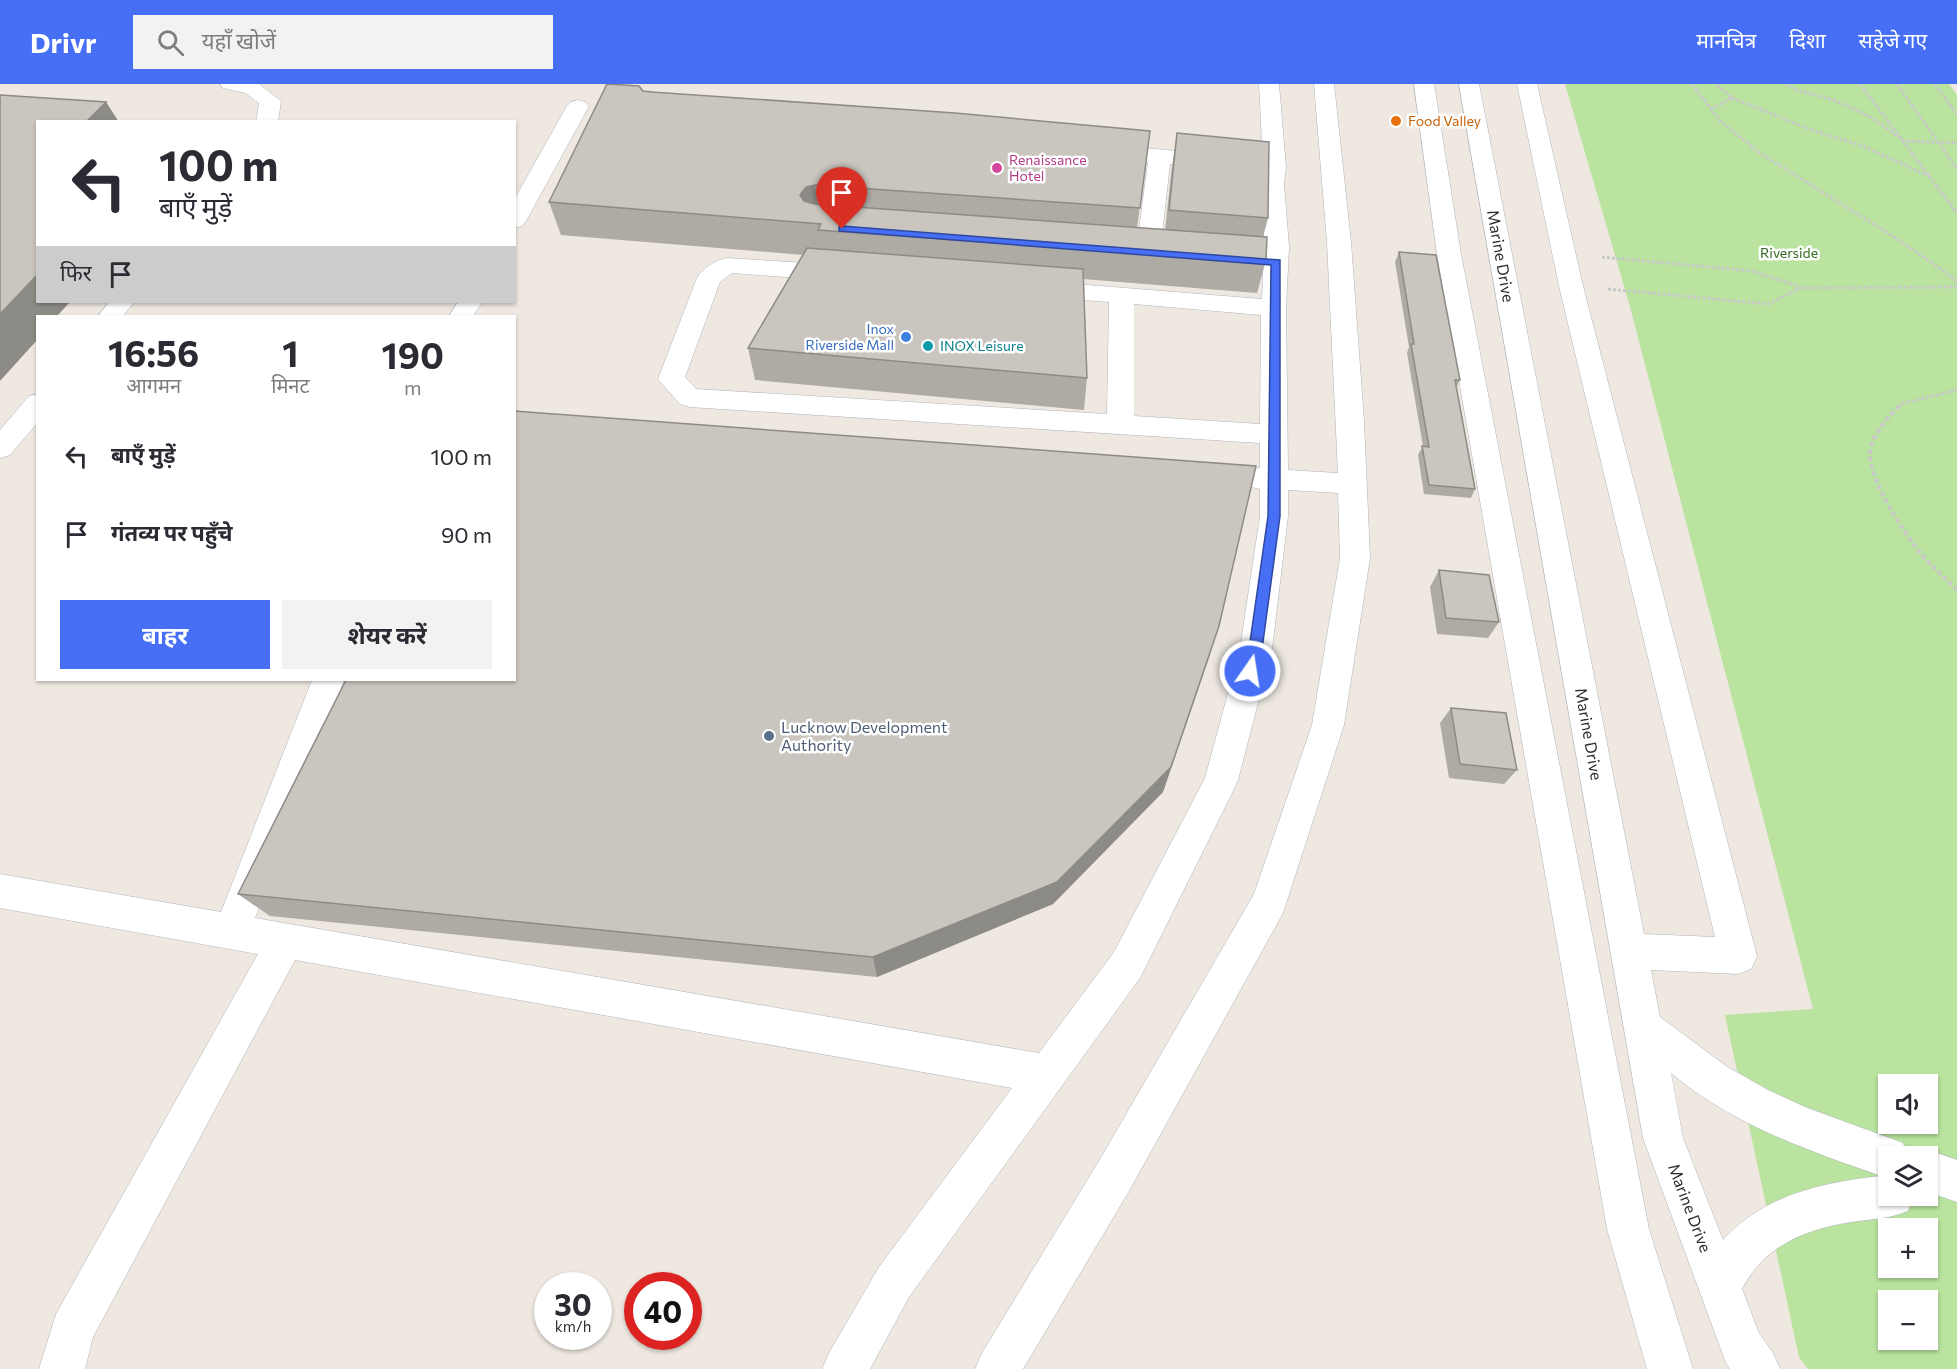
<!DOCTYPE html>
<html lang="hi">
<head>
<meta charset="utf-8">
<style>
  :root { --surface:#fff; --page:#f2f2f3; --text:#2b2b33; --muted:#7c7c81; --accent:#476ff6 }
  body { margin:0; font-family:Commissioner,"Noto Sans Devanagari",sans-serif; background:var(--page); color:var(--text); height:100vh; display:flex; flex-direction:column; font-size:22px; white-space:nowrap }
  * { box-sizing:border-box; margin:0 }
  p { font-size:20px; color:var(--muted) }
  .icon { flex:none; width:33px; height:33px; fill:none; stroke:currentColor; stroke-width:2; stroke-linecap:round; stroke-linejoin:round }
  .map { position:relative; flex:1; overflow:hidden }
  .details { position:absolute; left:36px; top:231px; width:480px; height:366px; display:flex; flex-direction:column; background:var(--surface); border-radius:0px; box-shadow:0 2px 4px #0004 }
  .details>* { flex:none }
  .hud { position:absolute; left:36px; top:36px; width:480px; height:183px; border-radius:0px; box-shadow:0 2px 4px #0004; background:#fff; color:var(--text); overflow:hidden }
  .controls { position:absolute; left:1878px; top:990px; display:grid; gap:12px }
  .controls a { display:grid; place-items:center; width:60px; height:60px; border-radius:0px; background:var(--surface); box-shadow:0 2px 4px #0004; font-size:30px }
  .speed { position:absolute; left:534px; top:1188px; display:flex; gap:12px; font-size:30px; font-weight:700; text-align:center }
  .speed>* { display:grid; place-content:center; width:78px; height:78px; border-radius:50%; background:var(--surface); box-shadow:0 2px 4px #0004; line-height:1 }
  .speed small { font-size:15px; font-weight:400 }
  .speed .limit { border:9px solid #d22; background:#fff; color:#111 }
  .pin { position:absolute; display:grid; place-items:center; width:51px; height:51px; color:#fff; margin:-62px -26px; border-radius:50% 50% 50% 0; rotate:-45deg; box-shadow:0 0 6px #0007 }
  .pin .icon { rotate:45deg }
  .me { position:absolute; width:66px; margin:-33px; rotate:13deg; stroke-linejoin:round; filter:drop-shadow(0 0 4px #0008) }
  .turn { display:flex; align-items:center; gap:21px; height:126px; padding:0 24px; font-size:27px }
  .turn .icon { width:78px; height:78px; stroke-width:2.5 }
  .turn b { display:block; font-size:42px; line-height:51px }
  .then { display:flex; align-items:center; height:57px; padding:0 24px; background:#0003; gap:12px; font-size:22px }
  .eta { display:flex; justify-content:space-evenly; align-items:center; height:102px; text-align:center }
  .eta b { font-size:36px; font-weight:700; line-height:42px }
  .primary-button { display:flex; gap:12px; margin-top:auto; padding:12px 24px }
  .primary-button a { flex:1; height:69px; border-radius:0px; background:var(--accent); color:#fff; font-size:24px; font-weight:700; line-height:69px; text-align:center }
  .primary-button a+a { background:var(--page); color:var(--text) }
  ul { padding:0; list-style:none }
  li { display:flex; align-items:center; gap:18px; height:78px; padding:0 24px }
  li div { flex:1 }
  li b { display:block; font-size:22px }
  li em { font-style:normal }
  header { display:flex; align-items:center; gap:36px; box-sizing:border-box; height:84px; padding:0 30px; background:var(--accent); color:#fff }
  header strong { font-size:28px }
  nav { display:flex; gap:33px; margin-inline-start:auto; font-size:21px }
  .search { width:420px; height:54px; background:var(--page); display:flex; align-items:center; gap:15px; box-sizing:border-box; padding:0 21px; border-radius:0px; color:var(--muted); font-size:22px }
  .map>svg:first-child { display:block }
  .green { fill:#b9e39f; fill-rule:evenodd }
  .lines { fill:none; stroke-linecap:round; stroke-linejoin:round }
  .minor-casing { stroke:#b1b4bd; stroke-width:1 }
  .path-far1 { stroke:#c9c9c9; stroke-width:3; stroke-dasharray:3 2; stroke-linecap:butt }
  .path { stroke:#c9c9c9; stroke-width:4; stroke-dasharray:4.5 3; stroke-linecap:butt }
  .minor { fill:#fff; fill-rule:evenodd }
  .wall { fill:#aeaaa4 }
  .shaded-wall { fill:#8d8b86 }
  .building { fill:#cac6bf; stroke:#8d8b86; stroke-width:1.5 }
  .route { fill:#476ff6; stroke:#2e48a0; stroke-width:1.5 }
  .food-dot { fill:#e8710a; stroke:#fff; stroke-width:2 }
  .hotel-dot { fill:#d1479c; stroke:#fff; stroke-width:2 }
  .shop-dot { fill:#3f7fe0; stroke:#fff; stroke-width:2 }
  .culture-dot { fill:#0f9aa8; stroke:#fff; stroke-width:2 }
  .service-dot { fill:#5c6f8a; stroke:#fff; stroke-width:2 }
  .labels { text-anchor:middle; stroke-width:5; stroke-linejoin:round; paint-order:stroke }
  .far-food-label { font-size:14px; fill:#c56008; stroke:#fff; text-anchor:start }
  .far-hotel-label { font-size:14px; fill:#b23c85; stroke:#fff; text-anchor:start }
  .far-park-label { font-size:14px; fill:#316b1d; stroke:#fff }
  .far-shop-label { font-size:14px; fill:#366cbe; stroke:#fff; text-anchor:end }
  .far-culture-label { font-size:14px; fill:#0d838f; stroke:#fff; text-anchor:start }
  .street-label { font-size:16px; fill:#2e2e2e; stroke:#fff }
  .service-label { font-size:16px; fill:#4e5e75; stroke:#fff; text-anchor:start }
</style>
</head>
<body>
<header>
<strong>Drivr</strong>
<div class="search"><svg class="icon" aria-label="search" viewBox="0 0 24 24"><circle cx="10" cy="10" r="6"/><path d="M15 15l6 6"/></svg>यहाँ खोजें</div>
<nav><a>मानचित्र</a><a>दिशा</a><a>सहेजे गए</a></nav>
</header>
<div class="map">
<svg width="1957" height="1285" viewBox="0 0 1957 1285">
  <rect width="100%" height="100%" fill="#eee8e1"/>
  <path class="green" d="M1565 0H1949L1957 11V1285H1808L1799 1273 1725 931 1813 925 1629 219ZM1888 1000H1928V1040H1888ZM1888 1072H1928V1112H1888ZM1888 1144H1928V1184H1888ZM1888 1216H1928V1256H1888Z"/>
  <g class="lines">
    <defs>
      <g id="minor">
        <path d="M220 0H259L281 17 278 38H256L259 19 245 9 223 4Z"/>
        <path d="M1259 0H1279L1286 83 1284 100 1289 163 1286 224 1288 386 1338 389 1327 158 1314 0H1334L1351 158 1364 337 1370 474 1344 641 1283 829 1129 1107 1023 1285H975L982 1269 1099 1077 1254 810 1312 641 1340 474 1338 409 1288 406V432L1272 565 1238 696 1233 707 1140 894 909 1213 870 1285H822L829 1269 879 1183 1012 1004 295 876 93 1253 85 1285H39L56 1230 258 870 0 824V790L221 828 312 596H344L255 834 1039 969 1114 868 1205 694 1240 565 1260 432V405L1243 401 1239 394 1243 387 1260 384V359L689 323 680 320 658 295 697 194C703 184 716 176 727 174L837 181 846 184 849 189 846 194 837 197 732 189 720 198 685 293 696 305 1107 330 1109 218 1038 213 1029 211 1026 205 1029 199 1038 197 1262 215C1266 143 1263 72 1259 0ZM1134 220 1261 231 1260 340 1134 332Z"/>
        <path d="M1414 0H1434L1461 170 1649 1145 1693 1285H1647L1607 1145 1437 170Z"/>
        <path d="M1459 0H1479L1644 850 1715 853 1559 202 1517 0H1537L1583 202 1757 872 1751 885 1738 890 1651 886 1660 933 1726 982 1768 1006 1805 1023 1903 1059 1908 1072H1888V1112H1914L1908 1127C1891 1134 1875 1135 1858 1137 1809 1144 1766 1159 1742 1205L1759 1249 1773 1269 1780 1285H1730L1726 1279 1643 1054ZM1671 989C1731 1040 1807 1066 1881 1092 1824 1098 1763 1111 1723 1156L1683 1054Z"/>
        <path d="M578 16 585 18 589 22 526 137 522 142 514 144V116L567 22 571 18Z"/>
        <path d="M1104 60 1217 71 1225 73 1228 78 1225 83 1217 85 1170 80 1160 168 1156 173 1148 175 1140 173 1136 168 1148 78 1096 72 1093 67 1096 62Z"/>
        <path d="M109 218H134L123 232H98Z"/>
        <path d="M458 218H482L473 232H449Z"/>
        <path d="M38 310V338L10 371 0 374V346L29 312Z"/>
        <path d="M1928 1066 1957 1076V1118L1928 1108V1072H1913Z"/>
      </g>
    </defs>
    <use href="#minor" class="minor-casing"/>
    <g class="path-far1">
      <path d="M1692 0 1721 38 1760 69 1902 158 1957 197"/>
      <path d="M1786 0 1796 6 1834 16 1871 33 1904 57 1957 59"/>
      <path d="M1860 0 1957 129"/>
      <path d="M1897 0 1957 85"/>
      <path d="M1935 0 1957 30"/>
      <path d="M1732 14 1817 48 1860 61 1931 93"/>
      <path d="M1711 25 1732 14 1716 0"/>
      <path d="M1602 173 1752 187 1801 203"/>
      <path d="M1608 205 1768 220 1801 204 1957 203"/>
      <path d="M1898 323 1901 320 1957 306"/>
    </g>
    <path class="path" d="M1899 322C1889 332 1871 352 1870 368 1868 395 1904 449 1921 470 1932 483 1945 494 1957 506"/>
    <use href="#minor" class="minor"/>
  </g>
  <g class="wall">
    <path d="M643 7 1150 47 1137 144 1165 146 1172 82 1177 49 1268 134 1263 153 1266 176 1257 209 1083 195 1087 294 1084 326 755 296 748 264 803 171 561 151 549 118Z"/>
    <path d="M1399 168 1460 296 1456 304 1475 405 1471 414 1424 410 1418 371 1423 362 1407 269 1409 263 1395 178Z"/>
    <path d="M1439 486 1499 538 1488 554 1437 550 1430 503Z"/>
    <path d="M1210 571 1163 708 1053 820 877 893 270 832 238 810Z"/>
    <path d="M1451 624 1517 686 1504 700 1449 694 1440 639Z"/>
  </g>
  <g class="shaded-wall">
    <path d="M106 18 119 38H86Z"/>
    <path d="M815 101 819 135 800 111 806 103Z"/>
    <path d="M38 190V218H70L57 232H38V255L0 297V230Z"/>
    <path d="M1219 542 1163 708 1053 820 877 893 873 873Z"/>
  </g>
  <g class="building">
    <path d="M607 0 639 2 643 7 652 8 955 29 1150 47 1140 124 815 101 806 103 800 111 804 117 814 120 1267 153 1266 176 1082 161V165L818 146 821 140 549 118Z"/>
    <path d="M0 11 106 18 86 38H38V190L0 230Z"/>
    <path d="M1177 49 1269 58 1268 134 1169 126Z"/>
    <path d="M807 164 1083 185 1087 294 748 264Z"/>
    <path d="M1399 168 1436 171 1460 296H1455L1475 405 1429 401 1422 362 1429 363 1411 260H1414Z"/>
    <path d="M514 327 1256 382 1219 542 1171 683 1057 798 873 873 238 810 346 596H514Z"/>
    <path d="M1439 486 1489 491 1499 538 1446 534Z"/>
    <path d="M1451 624 1506 629 1517 686 1460 680Z"/>
  </g>
  <path class="route" d="M842 142 1280 176V432L1262 565 1254 590 1250 592 1243 587 1249 565 1268 432 1271 181 839 147V143Z"/>
  <circle class="food-dot" cx="1396" cy="37" r="6"/>
  <circle class="hotel-dot" cx="997" cy="84" r="6"/>
  <circle class="shop-dot" cx="906" cy="253" r="6"/>
  <circle class="culture-dot" cx="928" cy="262" r="6"/>
  <circle class="service-dot" cx="769" cy="652" r="6"/>
  <g class="labels">
    <g class="far-food-label">
      <text x="1408" y="42">Food Valley</text>
    </g>
    <g class="far-hotel-label">
      <text x="1009" y="81">Renaissance<tspan x="1009" dy="16">Hotel</tspan></text>
    </g>
    <g class="far-park-label">
      <text x="1789" y="174">Riverside</text>
    </g>
    <g class="far-shop-label">
      <text x="894" y="250">Inox<tspan x="894" dy="16">Riverside Mall</tspan></text>
    </g>
    <g class="far-culture-label">
      <text x="940" y="267">INOX Leisure</text>
    </g>
    <g class="street-label">
      <text transform="translate(1501 172) rotate(80)" y="6">Marine Drive</text>
      <text transform="translate(1589 650) rotate(80)" y="6">Marine Drive</text>
      <text transform="translate(1690 1124) rotate(69)" y="6">Marine Drive</text>
    </g>
    <g class="service-label">
      <text x="781" y="649">Lucknow Development<tspan x="781" dy="18">Authority</tspan></text>
    </g>
  </g>
</svg>
<div class="controls">
<a><svg class="icon" aria-label="sound" viewBox="0 0 24 24"><path d="M4 9h4l5-4v14l-5-4H4zM17 9q2 3 0 6"/></svg></a>
<a><svg class="icon" aria-label="layers" viewBox="0 0 24 24"><path d="M12 4l9 5-9 5-9-5zM3 14l9 5 9-5"/></svg></a>
<a>+</a>
<a>−</a>
</div>
<div class="speed"><div>30<small>km/h</small></div><div class="limit">40</div></div>
<div class="pin" style="left:842px;top:145px;background:#d93025"><svg class="icon" aria-label="arrive" viewBox="0 0 24 24"><path d="M6 21V4h12l-3 4 3 4H6"/></svg></div>
<svg class="me" style="left:1250px;top:587px" viewBox="-20 -20 40 40"><circle r="17" fill="#476ff6" stroke="#fff" stroke-width="3"/><path d="M0-11L8 9 0 5-8 9z" fill="#fff"/></svg>
<div class="hud">
<div class="turn"><svg class="icon" aria-label="left" viewBox="0 0 24 24"><path d="M17 20v-9H6M10 6l-5 5 5 5"/></svg><div><b>100 m</b>बाएँ मुड़ें</div></div>
<div class="then">फिर<svg class="icon" aria-label="arrive" viewBox="0 0 24 24"><path d="M6 21V4h12l-3 4 3 4H6"/></svg></div>
</div>
<section class="details">
<div class="eta">
<div><b>16:56</b><p>आगमन</p></div>
<div><b>1</b><p>मिनट</p></div>
<div><b>190</b><p>m</p></div>
</div>
<ul>
<li><svg class="icon" aria-label="left" viewBox="0 0 24 24"><path d="M17 20v-9H6M10 6l-5 5 5 5"/></svg><div><b>बाएँ मुड़ें</b></div><em>100 m</em></li>
<li><svg class="icon" aria-label="arrive" viewBox="0 0 24 24"><path d="M6 21V4h12l-3 4 3 4H6"/></svg><div><b>गंतव्य पर पहुँचे</b></div><em>90 m</em></li>
</ul>
<div class="primary-button"><a>बाहर</a><a>शेयर करें</a></div>
</section>
</div>
</body>
</html>
